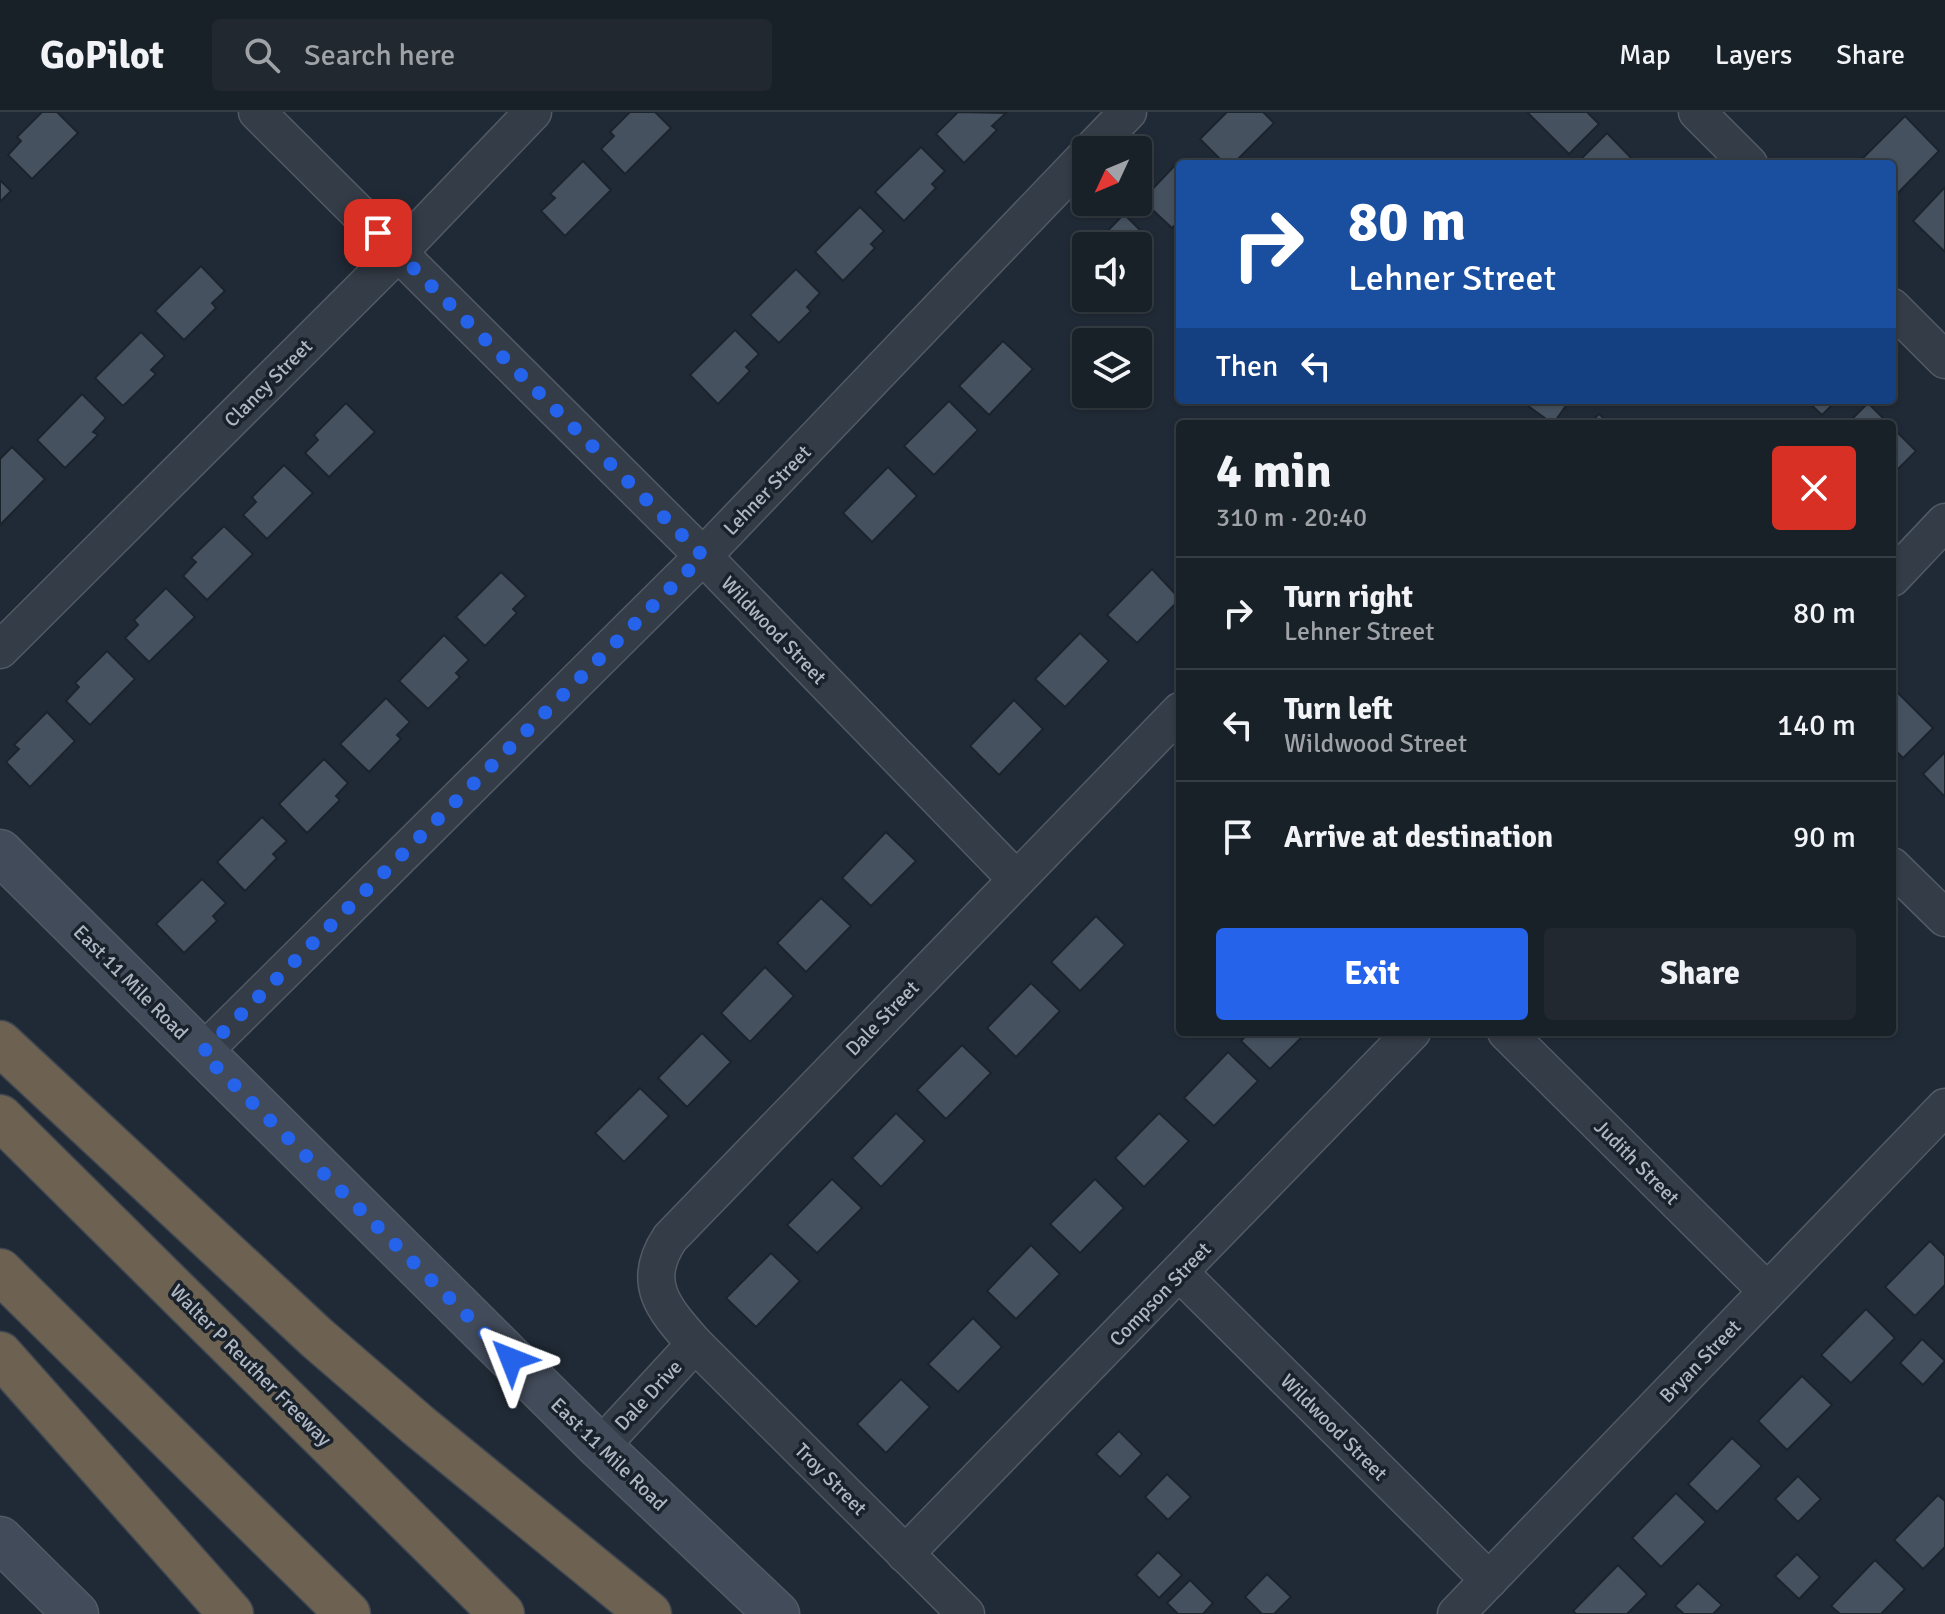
<!DOCTYPE html>
<html lang="en">
<head>
<meta charset="utf-8">
<style>
  :root { --surface:#182028; --page:#212830; --text:#f1f3f6; --muted:#9fa3a8; --line:#363e45; --accent:#2563eb }
  body { margin:0; font-family:Signika,sans-serif; background:var(--page); color:var(--text); height:100vh; display:flex; flex-direction:column; font-size:30px; white-space:nowrap }
  * { box-sizing:border-box; margin:0 }
  p { font-size:26px; color:var(--muted) }
  .icon { flex:none; width:44px; height:44px; fill:none; stroke:currentColor; stroke-width:2; stroke-linecap:round; stroke-linejoin:round }
  .map { position:relative; flex:1; overflow:hidden }
  .sheet { position:absolute; left:1176px; top:308px; width:720px; height:616px; display:flex; flex-direction:column; background:var(--surface); border-radius:8px; box-shadow:0 2px 6px #0004,0 0 0 2px var(--line) }
  .sheet>* { flex:none }
  .top-card { position:absolute; left:1176px; top:48px; width:720px; height:244px; border-radius:8px; box-shadow:0 2px 6px #0004,0 0 0 2px var(--line); background:#1a4fa0; color:#fff; overflow:hidden }
  .needle { width:52px; rotate:226deg }
  .controls { position:absolute; left:1072px; top:24px; display:grid; gap:16px }
  .controls a { display:grid; place-items:center; width:80px; height:80px; border-radius:8px; background:var(--surface); box-shadow:0 2px 6px #0004,0 0 0 2px var(--line); font-size:40px }
  .pin { position:absolute; display:grid; place-items:center; width:68px; height:68px; color:#fff; margin:-34px; border-radius:16px; box-shadow:0 4px 12px #0006 }
  .me { position:absolute; width:88px; margin:-44px; rotate:315deg; stroke-linejoin:round; filter:drop-shadow(0 0 6px #0008) }
  .turn { display:flex; align-items:center; gap:28px; height:168px; padding:0 40px; font-size:36px }
  .turn .icon { width:104px; height:104px; stroke-width:2.5 }
  .turn b { display:block; font-size:56px; line-height:68px }
  .then { display:flex; align-items:center; height:76px; padding:0 40px; background:#0003; gap:16px; font-size:30px }
  .round { display:grid; place-items:center; flex:none; width:84px; height:84px; border-radius:8px; background:var(--page) }
  .headline { display:flex; align-items:center; justify-content:space-between; height:136px; padding:0 40px }
  h1 { font-size:48px; font-weight:700; line-height:60px }
  .cta { display:flex; gap:16px; margin-top:auto; padding:16px 40px }
  .cta a { flex:1; height:92px; border-radius:8px; background:var(--accent); color:#fff; font-size:32px; font-weight:700; line-height:92px; text-align:center }
  .cta a+a { background:var(--page); color:var(--text) }
  ul { padding:0; list-style:none }
  li { display:flex; align-items:center; gap:24px; height:112px; padding:0 40px; border-top:2px solid var(--line) }
  li div { flex:1 }
  li b { display:block; font-size:30px }
  li em { font-style:normal }
  header { display:flex; align-items:center; gap:48px; box-sizing:border-box; height:112px; padding:0 40px; background:var(--surface); border-bottom:2px solid var(--line) }
  header strong { font-size:38px }
  nav { display:flex; gap:44px; margin-inline-start:auto; font-size:28px }
  .search { width:560px; height:72px; background:var(--page); display:flex; align-items:center; gap:20px; box-sizing:border-box; padding:0 28px; border-radius:8px; color:var(--muted); font-size:30px }
  .map>svg:first-child { display:block }
  .building { fill:#465160; stroke:#1b232d; stroke-width:2 }
  .lines { fill:none; stroke-linecap:round; stroke-linejoin:round }
  .minor-casing { stroke:#515a65; stroke-width:39 }
  .secondary-casing { stroke:#515a65; stroke-width:47 }
  .motorway-casing { stroke:#3e4751; stroke-width:47 }
  .minor { stroke:#343c47; stroke-width:36 }
  .secondary { stroke:#424b5a; stroke-width:44 }
  .motorway { stroke:#6d6151; stroke-width:44 }
  .route { stroke:#2563eb; stroke-width:14; stroke-dasharray:0 25.2 }
  .labels { text-anchor:middle; stroke-width:7; stroke-linejoin:round; paint-order:stroke }
  .street-label { font-size:20px; fill:#aeb7c4; stroke:#19212b }
</style>
</head>
<body>
<header>
<strong>GoPilot</strong>
<div class="search"><svg class="icon" aria-label="search" viewBox="0 0 24 24"><circle cx="10" cy="10" r="6"/><path d="M15 15l6 6"/></svg>Search here</div>
<nav><a>Map</a><a>Layers</a><a>Share</a></nav>
</header>
<div class="map">
<svg width="1945" height="1502" viewBox="0 0 1945 1502">
  <rect width="100%" height="100%" fill="#202a36"/>
  <g class="building">
    <path d="M42 0H57L78 21 32 67 8 43 21 29 17 25Z"/>
    <path d="M630 0H655L671 16 625 62 601 37 614 24 610 20Z"/>
    <path d="M958 0 1006 1 992 14 997 18 964 51 936 22Z"/>
    <path d="M1227 0H1263L1274 11 1233 52H1225L1200 27Z"/>
    <path d="M1527 0H1587L1599 12 1569 42Z"/>
    <path d="M1905 4 1939 39 1892 87V52H1857Z"/>
    <path d="M1607 21 1637 52 1577 51Z"/>
    <path d="M921 35 945 59 932 72 936 76 904 109 875 80Z"/>
    <path d="M1180 48 1184 52H1180V108L1172 116 1142 88Z"/>
    <path d="M583 49 611 78 565 124 541 99 555 86 550 82Z"/>
    <path d="M0 68 11 79 0 90Z"/>
    <path d="M1945 75V140L1913 109Z"/>
    <path d="M860 95 884 119 871 132 875 136 843 169 815 140Z"/>
    <path d="M1124 102 1153 131 1138 147V134H1093Z"/>
    <path d="M201 154 225 179 212 191 216 196 184 228 155 199Z"/>
    <path d="M796 157 820 181 807 195 811 199 779 231 750 203Z"/>
    <path d="M735 218 759 242 746 255 750 259 718 292 690 263Z"/>
    <path d="M141 220 165 244 151 258 156 262 123 294 95 266Z"/>
    <path d="M1003 229 1033 257 989 303 959 274Z"/>
    <path d="M82 282 106 306 93 320 98 323 65 356 37 328Z"/>
    <path d="M1520 288H1570L1553 312Z"/>
    <path d="M1806 288H1837L1822 303Z"/>
    <path d="M949 289 978 318 934 363 904 334Z"/>
    <path d="M346 291 375 320 329 365 305 341 318 328 314 323Z"/>
    <path d="M1868 291 1889 312H1847Z"/>
    <path d="M1599 302 1610 312H1589Z"/>
    <path d="M1892 315 1916 339 1892 363Z"/>
    <path d="M12 335 45 367 0 413V347Z"/>
    <path d="M284 353 313 381 267 427 243 403 256 390 252 385Z"/>
    <path d="M888 355 917 384 872 430 843 401Z"/>
    <path d="M224 414 253 442 207 488 183 464 196 450 191 446Z"/>
    <path d="M1152 457 1180 487 1137 531 1107 503Z"/>
    <path d="M501 460 526 484 513 497 517 501 485 534 456 505Z"/>
    <path d="M166 476 195 505 149 550 125 526 138 513 134 508Z"/>
    <path d="M1080 521 1109 549 1065 595 1035 567Z"/>
    <path d="M444 523 469 548 456 561 460 565 428 597 399 569Z"/>
    <path d="M107 539 135 567 90 613 66 589 79 575 75 571Z"/>
    <path d="M1892 575 1933 616 1903 646 1892 635Z"/>
    <path d="M386 586 410 610 397 623 401 627 369 660 340 632Z"/>
    <path d="M1014 588 1043 617 999 663 970 634Z"/>
    <path d="M47 600 75 629 30 675 6 650 19 637 14 633Z"/>
    <path d="M1945 640V685L1923 662Z"/>
    <path d="M324 647 348 671 336 684 340 688 307 721 279 692Z"/>
    <path d="M262 705 287 729 273 742 277 746 245 779 217 750Z"/>
    <path d="M886 720 916 749 871 794 842 766Z"/>
    <path d="M202 767 226 791 213 804 217 809 184 841 156 812Z"/>
    <path d="M821 786 851 814 806 860 777 831Z"/>
    <path d="M1096 804 1125 833 1080 879 1051 850Z"/>
    <path d="M765 855 794 884 750 930 721 901Z"/>
    <path d="M1031 871 1060 899 1016 945 987 916Z"/>
    <path d="M1249 920H1307L1270 957 1241 929Z"/>
    <path d="M702 921 731 950 687 995 658 966Z"/>
    <path d="M962 933 991 961 946 1007 917 978Z"/>
    <path d="M1228 940 1258 969 1214 1014 1184 986Z"/>
    <path d="M640 976 669 1004 624 1050 595 1021Z"/>
    <path d="M896 1001 925 1029 881 1075 852 1046Z"/>
    <path d="M1159 1001 1189 1029 1144 1075 1115 1046Z"/>
    <path d="M832 1067 862 1096 817 1141 787 1113Z"/>
    <path d="M1095 1067 1124 1096 1080 1141 1050 1112Z"/>
    <path d="M1930 1129 1945 1144V1173L1915 1204 1885 1175Z"/>
    <path d="M1031 1133 1060 1162 1016 1207 987 1179Z"/>
    <path d="M771 1141 800 1169 756 1215 726 1186Z"/>
    <path d="M1866 1197 1895 1226 1851 1271 1821 1243Z"/>
    <path d="M973 1206 1002 1235 958 1280 928 1252Z"/>
    <path d="M1922 1227 1945 1249 1923 1273 1900 1251Z"/>
    <path d="M1802 1264 1832 1293 1787 1338 1758 1309Z"/>
    <path d="M901 1267 930 1295 886 1341 857 1312Z"/>
    <path d="M1119 1319 1142 1342 1120 1365 1096 1342Z"/>
    <path d="M1732 1326 1762 1354 1717 1400 1688 1372Z"/>
    <path d="M1167 1362 1191 1385 1168 1408 1145 1385Z"/>
    <path d="M1798 1364 1821 1387 1798 1410 1775 1387Z"/>
    <path d="M1676 1381 1706 1410 1661 1455 1632 1426Z"/>
    <path d="M1938 1383 1945 1389V1435L1923 1457 1894 1428Z"/>
    <path d="M1158 1440 1182 1463 1159 1486 1136 1463Z"/>
    <path d="M1797 1442 1820 1465 1799 1487 1775 1464Z"/>
    <path d="M1875 1448 1905 1477 1881 1502H1840L1831 1494Z"/>
    <path d="M1618 1453 1647 1482 1627 1502H1576L1573 1499Z"/>
    <path d="M1267 1462 1291 1485 1274 1502H1262L1245 1485Z"/>
    <path d="M1190 1468 1213 1491 1203 1502H1178L1167 1491Z"/>
    <path d="M1698 1471 1722 1493 1713 1502H1684L1675 1494Z"/>
  </g>
  <g class="lines">
    <defs>
      <g id="minor">
        <path d="M257 0 703 444 1016 767"/>
        <path d="M1697 0 1749 52"/>
        <path d="M1091 38 1128 0"/>
        <path d="M1892 195 1945 248"/>
        <path d="M1892 466 1945 410"/>
        <path d="M0 538 398 141 533 0"/>
        <path d="M1892 754 1945 806"/>
        <path d="M1506 920 1767 1179"/>
        <path d="M202 941 703 444 1086 44"/>
        <path d="M1180 1161 1489 1468"/>
        <path d="M600 1335 695 1232"/>
        <path d="M905 1442 1412 920"/>
        <path d="M966 1502 695 1232C664 1197 640 1171 670 1126L1180 599"/>
        <path d="M1456 1502 1945 995"/>
      </g>
      <g id="secondary">
        <path d="M0 740 600 1335 777 1502"/>
        <path d="M0 1427 76 1502"/>
      </g>
      <g id="motorway">
        <path d="M0 931 317 1226 419 1314 649 1502"/>
        <path d="M0 1005 502 1502"/>
        <path d="M0 1159 348 1502"/>
        <path d="M0 1242 231 1502"/>
      </g>
    </defs>
    <use href="#minor" class="minor-casing"/>
    <use href="#secondary" class="secondary-casing"/>
    <use href="#motorway" class="motorway-casing"/>
    <use href="#minor" class="minor"/>
    <use href="#secondary" class="secondary"/>
    <use href="#motorway" class="motorway"/>
  </g>
  <g class="lines">
    <path class="route" d="M378 121 703 444 202 941 511 1247"/>
  </g>
  <g class="labels">
    <g class="street-label">
      <text transform="translate(268 271) rotate(-45)" y="7">Clancy Street</text>
      <text transform="translate(767 378) rotate(-46)" y="7">Lehner Street</text>
      <text transform="translate(774 518) rotate(46)" y="7">Wildwood Street</text>
      <text transform="translate(131 870) rotate(45)" y="7">East 11 Mile Road</text>
      <text transform="translate(882 906) rotate(-46)" y="7">Dale Street</text>
      <text transform="translate(1637 1050) rotate(45)" y="7">Judith Street</text>
      <text transform="translate(1160 1182) rotate(-46)" y="7">Compson Street</text>
      <text transform="translate(1700 1249) rotate(-46)" y="7">Bryan Street</text>
      <text transform="translate(251 1253) rotate(45)" y="7">Walter P Reuther Freeway</text>
      <text transform="translate(648 1283) rotate(-47)" y="7">Dale Drive</text>
      <text transform="translate(1334 1315) rotate(45)" y="7">Wildwood Street</text>
      <text transform="translate(609 1342) rotate(44)" y="7">East 11 Mile Road</text>
      <text transform="translate(831 1367) rotate(45)" y="7">Troy Street</text>
    </g>
  </g>
</svg>
<div class="controls">
<a><svg class="needle" viewBox="-14 -14 28 28"><path d="M0-13l5 13h-10z" fill="#e53935"/><path d="M0 13l5-13h-10z" fill="#9fa3a8"/></svg></a>
<a><svg class="icon" aria-label="sound" viewBox="0 0 24 24"><path d="M4 9h4l5-4v14l-5-4H4zM17 9q2 3 0 6"/></svg></a>
<a><svg class="icon" aria-label="layers" viewBox="0 0 24 24"><path d="M12 4l9 5-9 5-9-5zM3 14l9 5 9-5"/></svg></a>
</div>
<div class="pin" style="left:378px;top:121px;background:#d93025"><svg class="icon" aria-label="arrive" viewBox="0 0 24 24"><path d="M6 21V4h12l-3 4 3 4H6"/></svg></div>
<svg class="me" style="left:511px;top:1247px" viewBox="-20 -20 40 40"><path d="M0-17L14 15 0 8-14 15z" fill="#2563eb" stroke="#fff" stroke-width="4"/></svg>
<div class="top-card">
<div class="turn"><svg class="icon" aria-label="right" viewBox="0 0 24 24"><path d="M7 20v-9h11M14 6l5 5-5 5"/></svg><div><b>80 m</b>Lehner Street</div></div>
<div class="then">Then<svg class="icon" aria-label="left" viewBox="0 0 24 24"><path d="M17 20v-9H6M10 6l-5 5 5 5"/></svg></div>
</div>
<section class="sheet">
<div class="headline"><div><h1>4 min</h1><p>310 m · 20:40</p></div><a class="round" style="background:#d93025;color:#fff"><svg class="icon" aria-label="close" viewBox="0 0 24 24"><path d="M6 6l12 12M18 6L6 18"/></svg></a></div>
<ul>
<li><svg class="icon" aria-label="right" viewBox="0 0 24 24"><path d="M7 20v-9h11M14 6l5 5-5 5"/></svg><div><b>Turn right</b><p>Lehner Street</p></div><em>80 m</em></li>
<li><svg class="icon" aria-label="left" viewBox="0 0 24 24"><path d="M17 20v-9H6M10 6l-5 5 5 5"/></svg><div><b>Turn left</b><p>Wildwood Street</p></div><em>140 m</em></li>
<li><svg class="icon" aria-label="arrive" viewBox="0 0 24 24"><path d="M6 21V4h12l-3 4 3 4H6"/></svg><div><b>Arrive at destination</b></div><em>90 m</em></li>
</ul>
<div class="cta"><a>Exit</a><a>Share</a></div>
</section>
</div>
</body>
</html>
